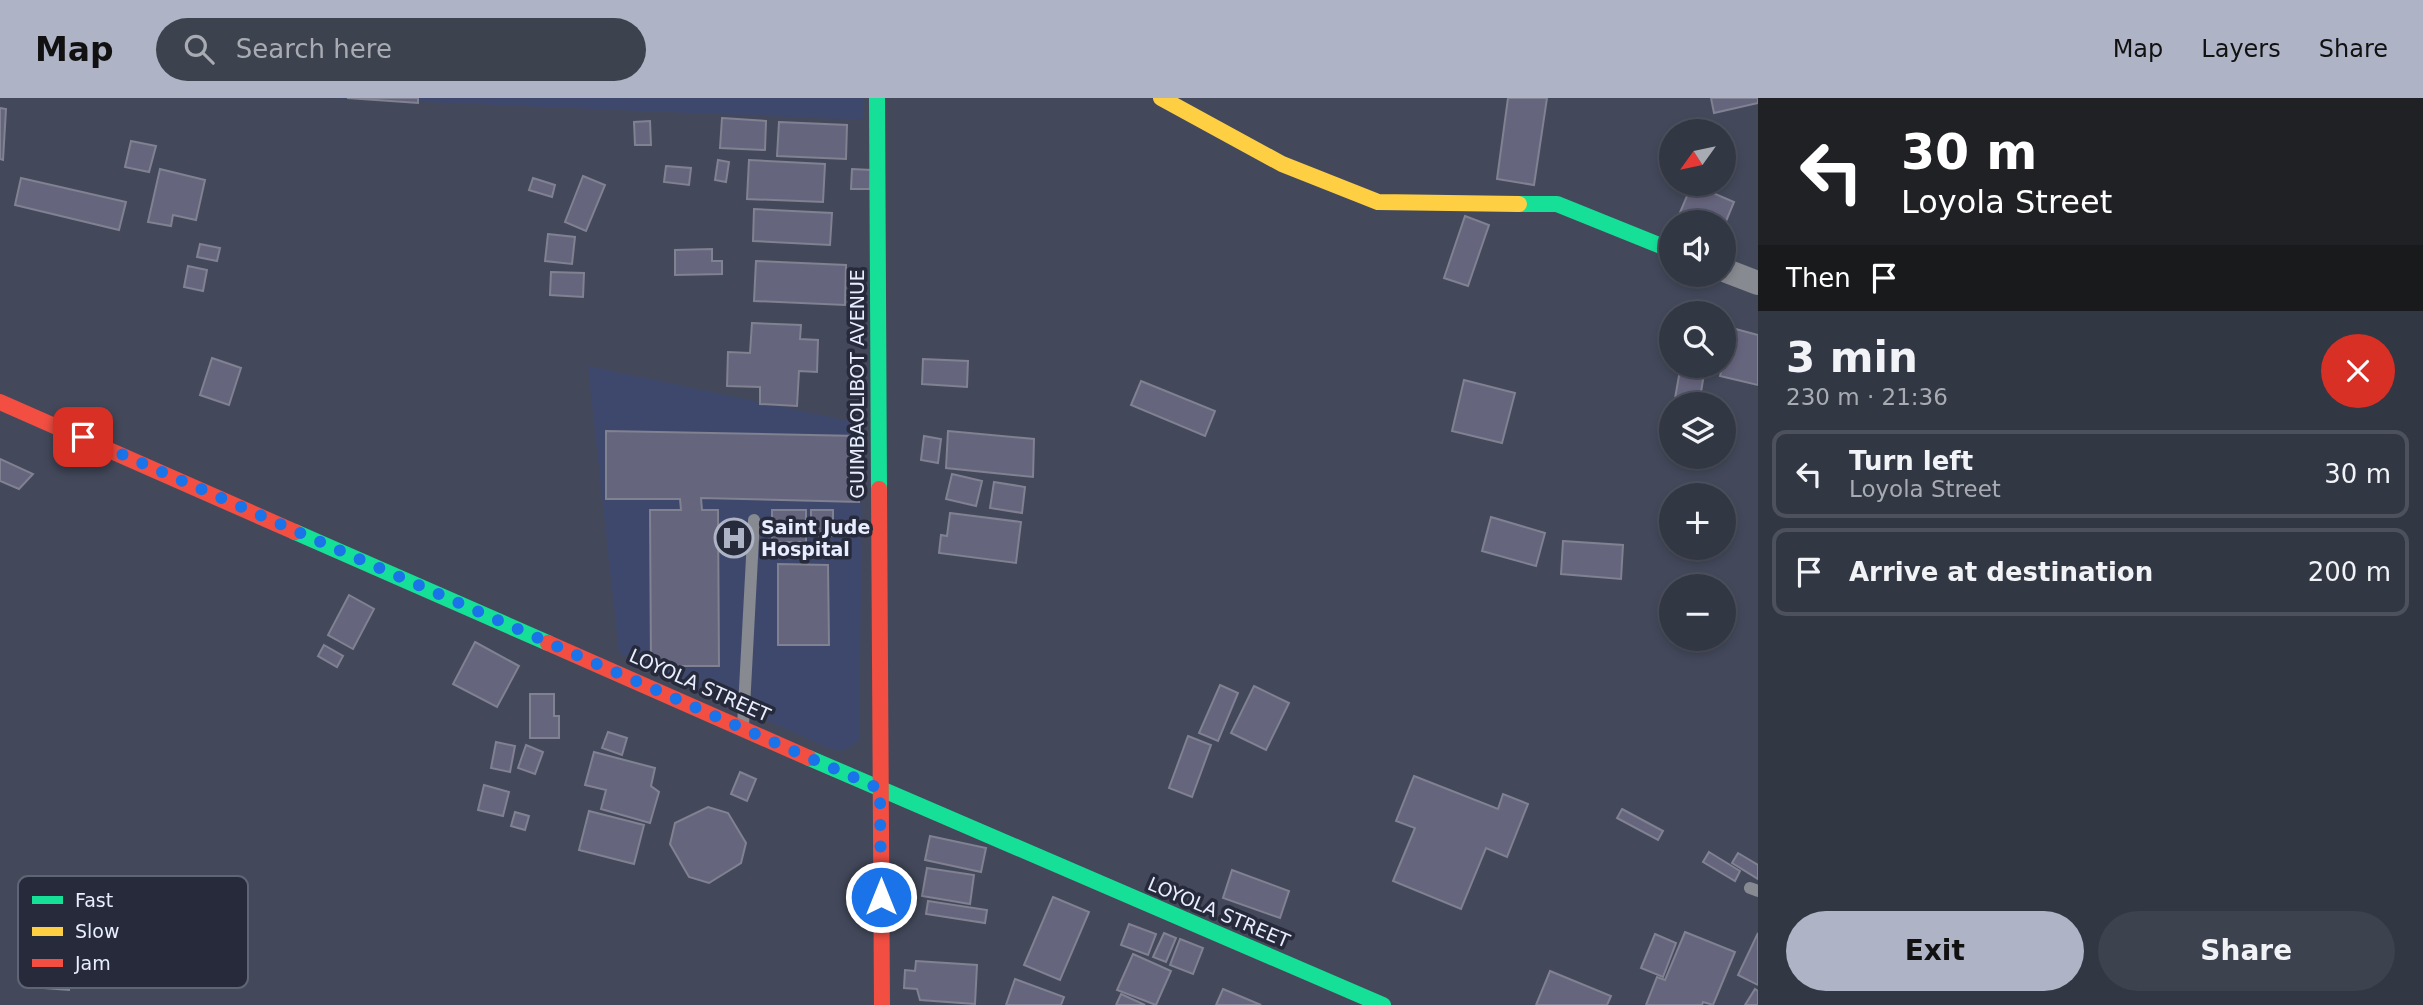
<!DOCTYPE html>
<html lang="en">
<head>
<meta charset="utf-8">
<style>
  :root { --surface:#323744; --page:#3d424f; --text:#f1f3f6; --muted:#a8acb2; --line:#4d515d; --accent:#aeb4c6 }
  body { margin:0; font-family:"DejaVu Sans",sans-serif; background:var(--page); color:var(--text); height:100vh; display:flex; flex-direction:column; font-size:26px; white-space:nowrap }
  * { box-sizing:border-box; margin:0 }
  p { font-size:23px; color:var(--muted) }
  .icon { flex:none; width:38px; height:38px; fill:none; stroke:currentColor; stroke-width:2; stroke-linecap:round; stroke-linejoin:round }
  .map { position:relative; flex:1; overflow:hidden }
  .sheet { display:flex; flex-direction:column; background:var(--surface); width:665px }
  .sheet>* { flex:none }
  .banner { background:#202124; color:#fff; overflow:hidden }
  .needle { width:46px; rotate:237deg }
  .controls { position:absolute; left:1659px; top:21px; display:grid; gap:14px }
  .controls a { display:grid; place-items:center; width:77px; height:77px; border-radius:50%; background:var(--surface); box-shadow:0 4px 10px #0003,0 0 0 2px var(--line); font-size:35px }
  .pin { position:absolute; display:grid; place-items:center; width:60px; height:60px; color:#fff; margin:-30px; border-radius:14px; box-shadow:0 4px 10px #0006 }
  .me { position:absolute; width:77px; margin:-38px; rotate:0deg; stroke-linejoin:round; filter:drop-shadow(0 0 5px #0008) }
  .turn { display:flex; align-items:center; gap:24px; height:147px; padding:0 28px; font-size:32px }
  .turn .icon { width:91px; height:91px; stroke-width:2.5 }
  .turn b { display:block; font-size:49px; line-height:60px }
  .then { display:flex; align-items:center; height:66px; padding:0 28px; background:#0003; gap:14px; font-size:26px }
  .round { display:grid; place-items:center; flex:none; width:74px; height:74px; border-radius:37px; background:var(--page) }
  .overview { display:flex; align-items:center; justify-content:space-between; height:119px; padding:0 28px }
  h1 { font-size:42px; font-weight:800; line-height:52px }
  .button { display:flex; gap:14px; margin-top:auto; padding:14px 28px }
  .button a { flex:1; height:80px; border-radius:42px; background:var(--accent); color:#111; font-size:28px; font-weight:800; line-height:80px; text-align:center }
  .button a+a { background:var(--page); color:var(--text) }
  ul { padding:0; list-style:none }
  li { display:flex; align-items:center; gap:21px; height:88px; margin:0 14px 10px; padding:0 14px; border:4px solid var(--line); border-radius:14px }
  li div { flex:1 }
  li b { display:block; font-size:26px }
  li em { font-style:normal }
  header { display:flex; align-items:center; gap:42px; box-sizing:border-box; height:98px; padding:0 35px; background:var(--accent); color:#111 }
  header strong { font-size:33px }
  nav { display:flex; gap:38px; margin-inline-start:auto; font-size:24px }
  .search { width:490px; height:63px; background:var(--page); display:flex; align-items:center; gap:18px; box-sizing:border-box; padding:0 24px; border-radius:38px; color:var(--muted); font-size:26px }
  main { display:flex; flex:1; min-height:0 }
  .map>svg:first-child { display:block }
  .built { fill:#3e486d }
  .building { fill:#66657e; stroke:#808191; stroke-width:2 }
  .lines { fill:none; stroke-linecap:round; stroke-linejoin:round }
  .lane { stroke:#878a91; stroke-width:12 }
  .street { stroke:#878a91; stroke-width:24 }
  .fast { stroke:#16e098; stroke-width:16 }
  .slow { stroke:#ffcf43; stroke-width:16 }
  .jam { stroke:#f24e42; stroke-width:16 }
  .route { stroke:#1a73e8; stroke-width:12; stroke-dasharray:0 21.6 }
  .labels { text-anchor:middle; stroke-width:7; stroke-linejoin:round; paint-order:stroke }
  .street-label { font-size:19px; fill:#e8eeff; stroke:#262a3a }
  .poi-label { font-size:19px; font-weight:bold; fill:#e8eeff; stroke:#262a3a; text-anchor:start }
  .key { fill:#262a3a; stroke:#606575; stroke-width:2 }
  .key-label { font-size:19px; fill:#e8eeff }
</style>
</head>
<body>
<header>
<strong>Map</strong>
<div class="search"><svg class="icon" aria-label="search" viewBox="0 0 24 24"><circle cx="10" cy="10" r="6"/><path d="M15 15l6 6"/></svg>Search here</div>
<nav><a>Map</a><a>Layers</a><a>Share</a></nav>
</header>
<main>
<div class="map">
<svg width="1758" height="907" viewBox="0 0 1758 907">
  <rect width="100%" height="100%" fill="#43495b"/>
  <g class="built">
    <path d="M328 0H864V22Z"/>
    <path d="M588 268 863 326 859 642 851 649 840 653 826 649 619 555Z"/>
  </g>
  <g class="building">
    <path d="M347 0H418V5Z"/>
    <path d="M1508 0H1547L1534 87 1497 81Z"/>
    <path d="M1711 0H1758V5L1714 15Z"/>
    <path d="M0 10 6 11 3 62 0 61Z"/>
    <path d="M722 20 766 23 765 52 720 50Z"/>
    <path d="M650 23 651 47H635L634 24Z"/>
    <path d="M779 24 847 27 846 61 777 58Z"/>
    <path d="M131 43 156 48 149 74 125 69Z"/>
    <path d="M718 62 729 64 726 84 715 82Z"/>
    <path d="M749 62 825 66 823 104 747 101Z"/>
    <path d="M666 68 691 70 689 87 664 84Z"/>
    <path d="M160 71 205 82 196 122 173 117 171 128 148 124Z"/>
    <path d="M852 71 871 72 870 91H851Z"/>
    <path d="M583 78 605 87 586 133 565 124Z"/>
    <path d="M21 80 126 104 119 132 15 107Z"/>
    <path d="M533 80 555 87 552 99 529 92Z"/>
    <path d="M1692 86 1734 104 1724 128V124H1676Z"/>
    <path d="M754 111 832 115 830 147 753 143Z"/>
    <path d="M1465 118 1489 127 1468 188 1444 180Z"/>
    <path d="M548 136 575 139 572 166 545 163Z"/>
    <path d="M200 146 220 150 217 163 197 159Z"/>
    <path d="M712 151V163H722V176L675 177V152Z"/>
    <path d="M756 163 846 167 845 207 754 203Z"/>
    <path d="M188 168 207 172 203 193 184 189Z"/>
    <path d="M551 174 584 175 583 199 550 197Z"/>
    <path d="M752 225 801 227 800 241 818 242 817 274 799 273 797 308 760 306V289L727 288 728 254 750 255Z"/>
    <path d="M1732 230 1758 237V287L1720 278Z"/>
    <path d="M212 260 241 270 229 307 200 297Z"/>
    <path d="M923 261 968 263 967 289 922 286Z"/>
    <path d="M1680 272 1704 276 1699 306H1674Z"/>
    <path d="M1464 282 1515 295 1502 345 1452 333Z"/>
    <path d="M1141 283 1215 313 1205 338 1131 307Z"/>
    <path d="M606 333 859 338V404L701 400 702 412H718L719 568H651L650 412H681L680 401H606Z"/>
    <path d="M948 333 1034 341 1033 379 946 370Z"/>
    <path d="M924 338 941 341 938 365 921 362Z"/>
    <path d="M0 361 33 376 19 391 0 383Z"/>
    <path d="M952 376 982 383 976 408 946 401Z"/>
    <path d="M994 384 1025 389 1022 415 990 410Z"/>
    <rect x="772" y="412" width="34" height="32"/>
    <rect x="811" y="412" width="22" height="26"/>
    <path d="M950 415 1021 424 1016 465 939 455 941 437 947 438Z"/>
    <path d="M1491 419 1545 435 1536 468 1482 453Z"/>
    <path d="M1563 443 1623 447 1621 481 1561 476Z"/>
    <path d="M778 466 828 467 829 547H778Z"/>
    <path d="M349 497 374 511 353 551 328 537Z"/>
    <path d="M475 544 519 568 497 609 453 586Z"/>
    <path d="M324 547 343 558 337 569 318 558Z"/>
    <path d="M1220 587 1238 595 1218 643 1199 635Z"/>
    <path d="M1254 588 1289 605 1266 652 1231 635Z"/>
    <path d="M530 596H554V618H559V640H530Z"/>
    <path d="M608 634 627 640 622 657 602 650Z"/>
    <path d="M1188 638 1211 647 1192 699 1169 690Z"/>
    <path d="M496 644 515 648 510 674 491 670Z"/>
    <path d="M526 647 543 654 535 676 518 670Z"/>
    <path d="M594 654 655 670 651 688 659 694 650 725 601 711 606 692 585 687Z"/>
    <path d="M740 674 756 681 747 703 731 696Z"/>
    <path d="M1414 678 1498 711 1503 696 1528 706 1507 759 1486 750 1461 811 1393 783 1415 730 1396 723Z"/>
    <path d="M484 687 509 694 503 718 478 712Z"/>
    <path d="M708 709 728 715 746 745 741 765 709 785 689 779 670 746 675 725Z"/>
    <path d="M1622 711 1663 733 1658 742 1617 720Z"/>
    <path d="M589 713 644 727 634 766 579 752Z"/>
    <path d="M515 714 529 718 525 732 511 728Z"/>
    <path d="M930 738 986 750 981 774 925 762Z"/>
    <path d="M1709 754 1740 773 1735 783 1703 764Z"/>
    <path d="M1738 755 1758 767V781L1732 765Z"/>
    <path d="M927 770 974 777 970 806 922 798Z"/>
    <path d="M1232 772 1289 793 1280 820 1223 800Z"/>
    <path d="M1053 799 1089 814 1060 882 1024 867Z"/>
    <path d="M928 803 987 812 985 825 926 816Z"/>
    <path d="M1129 826 1156 836 1148 857 1121 847Z"/>
    <path d="M1685 834 1735 854 1713 907 1703 904 1702 907H1646L1657 879 1665 882Z"/>
    <path d="M1164 835 1176 840 1166 864 1153 859Z"/>
    <path d="M1758 835V887L1738 877Z"/>
    <path d="M1655 836 1676 845 1663 879 1641 870Z"/>
    <path d="M1180 841 1203 850 1193 876 1170 867Z"/>
    <path d="M1133 856 1171 873 1156 907 1117 892Z"/>
    <path d="M916 863 977 867 975 906 920 902 917 891 904 890 905 872 915 873Z"/>
    <path d="M34 864 71 868 69 892 31 889Z"/>
    <path d="M1550 873 1611 898 1607 907H1536Z"/>
    <path d="M1015 881 1064 899 1061 907H1006Z"/>
    <path d="M1223 891 1261 907H1216Z"/>
    <path d="M1755 891 1758 893V907H1745Z"/>
    <path d="M1121 896 1145 907H1116Z"/>
  </g>
  <g class="lines">
    <g class="lane">
      <path d="M743 628 754 422"/>
      <path d="M1750 790 1758 793"/>
    </g>
    <path class="street" d="M1724 172 1758 185"/>
    <g class="fast">
      <path d="M877 0 879 391"/>
      <path d="M1519 106H1557L1671 152"/>
      <path d="M295 434 548 545"/>
      <path d="M809 660 1383 907"/>
    </g>
    <path class="slow" d="M1161 0 1282 66 1378 104 1519 106"/>
    <g class="jam">
      <path d="M0 304 295 434"/>
      <path d="M879 391 882 907"/>
      <path d="M548 545 809 660"/>
    </g>
  </g>
  <g class="lines">
    <path class="route" d="M83 339 880 691 881 799"/>
  </g>
  <defs>
    <symbol id="hospital-ring" viewBox="-11 -11 22 22"><circle r="9.5" fill="#262a3a" stroke="#aeb4c6" stroke-width="1.5"/><path d="M-5-5h3v3.5h4V-5h3V5h-3V1.5h-4V5h-3Z" fill="#aeb4c6"/></symbol>
  </defs>
  <g fill-rule="evenodd">
    <use href="#hospital-ring" x="712" y="418" width="44" height="44"/>
  </g>
  <g class="labels">
    <g class="street-label">
      <text transform="translate(857 286) rotate(-90)" y="7">GUIMBAOLIBOT AVENUE</text>
      <text transform="translate(700 587) rotate(24)" y="7">LOYOLA STREET</text>
      <text transform="translate(1219 814) rotate(23)" y="7">LOYOLA STREET</text>
    </g>
    <g class="poi-label">
      <text x="761" y="436">Saint Jude<tspan x="761" dy="22">Hospital</tspan></text>
    </g>
  </g>
  <rect x="18" y="778" width="230" height="112" rx="10" class="key"/>
  <rect x="32" y="798" width="31" height="8" fill="#16e098"/>
  <rect x="32" y="829" width="31" height="9" fill="#ffcf43"/>
  <rect x="32" y="861" width="31" height="8" fill="#f24e42"/>
  <g class="key-label">
    <text x="75" y="809">Fast</text>
    <text x="75" y="840">Slow</text>
    <text x="75" y="872">Jam</text>
  </g>
</svg>
<div class="controls">
<a><svg class="needle" viewBox="-14 -14 28 28"><path d="M0-13l5 13h-10z" fill="#e53935"/><path d="M0 13l5-13h-10z" fill="#a8acb2"/></svg></a>
<a><svg class="icon" aria-label="sound" viewBox="0 0 24 24"><path d="M4 9h4l5-4v14l-5-4H4zM17 9q2 3 0 6"/></svg></a>
<a><svg class="icon" aria-label="search" viewBox="0 0 24 24"><circle cx="10" cy="10" r="6"/><path d="M15 15l6 6"/></svg></a>
<a><svg class="icon" aria-label="layers" viewBox="0 0 24 24"><path d="M12 4l9 5-9 5-9-5zM3 14l9 5 9-5"/></svg></a>
<a>+</a>
<a>−</a>
</div>
<div class="pin" style="left:83px;top:339px;background:#d93025"><svg class="icon" aria-label="arrive" viewBox="0 0 24 24"><path d="M6 21V4h12l-3 4 3 4H6"/></svg></div>
<svg class="me" style="left:881px;top:799px" viewBox="-20 -20 40 40"><circle r="17" fill="#1a73e8" stroke="#fff" stroke-width="3"/><path d="M0-11L8 9 0 5-8 9z" fill="#fff"/></svg>
</div>
<section class="sheet">
<div class="banner">
<div class="turn"><svg class="icon" aria-label="left" viewBox="0 0 24 24"><path d="M17 20v-9H6M10 6l-5 5 5 5"/></svg><div><b>30 m</b>Loyola Street</div></div>
<div class="then">Then<svg class="icon" aria-label="arrive" viewBox="0 0 24 24"><path d="M6 21V4h12l-3 4 3 4H6"/></svg></div>
</div>
<div class="overview"><div><h1>3 min</h1><p>230 m · 21:36</p></div><a class="round" style="background:#d93025;color:#fff"><svg class="icon" aria-label="close" viewBox="0 0 24 24"><path d="M6 6l12 12M18 6L6 18"/></svg></a></div>
<ul>
<li><svg class="icon" aria-label="left" viewBox="0 0 24 24"><path d="M17 20v-9H6M10 6l-5 5 5 5"/></svg><div><b>Turn left</b><p>Loyola Street</p></div><em>30 m</em></li>
<li><svg class="icon" aria-label="arrive" viewBox="0 0 24 24"><path d="M6 21V4h12l-3 4 3 4H6"/></svg><div><b>Arrive at destination</b></div><em>200 m</em></li>
</ul>
<div class="button"><a>Exit</a><a>Share</a></div>
</section>
</main>
</body>
</html>
